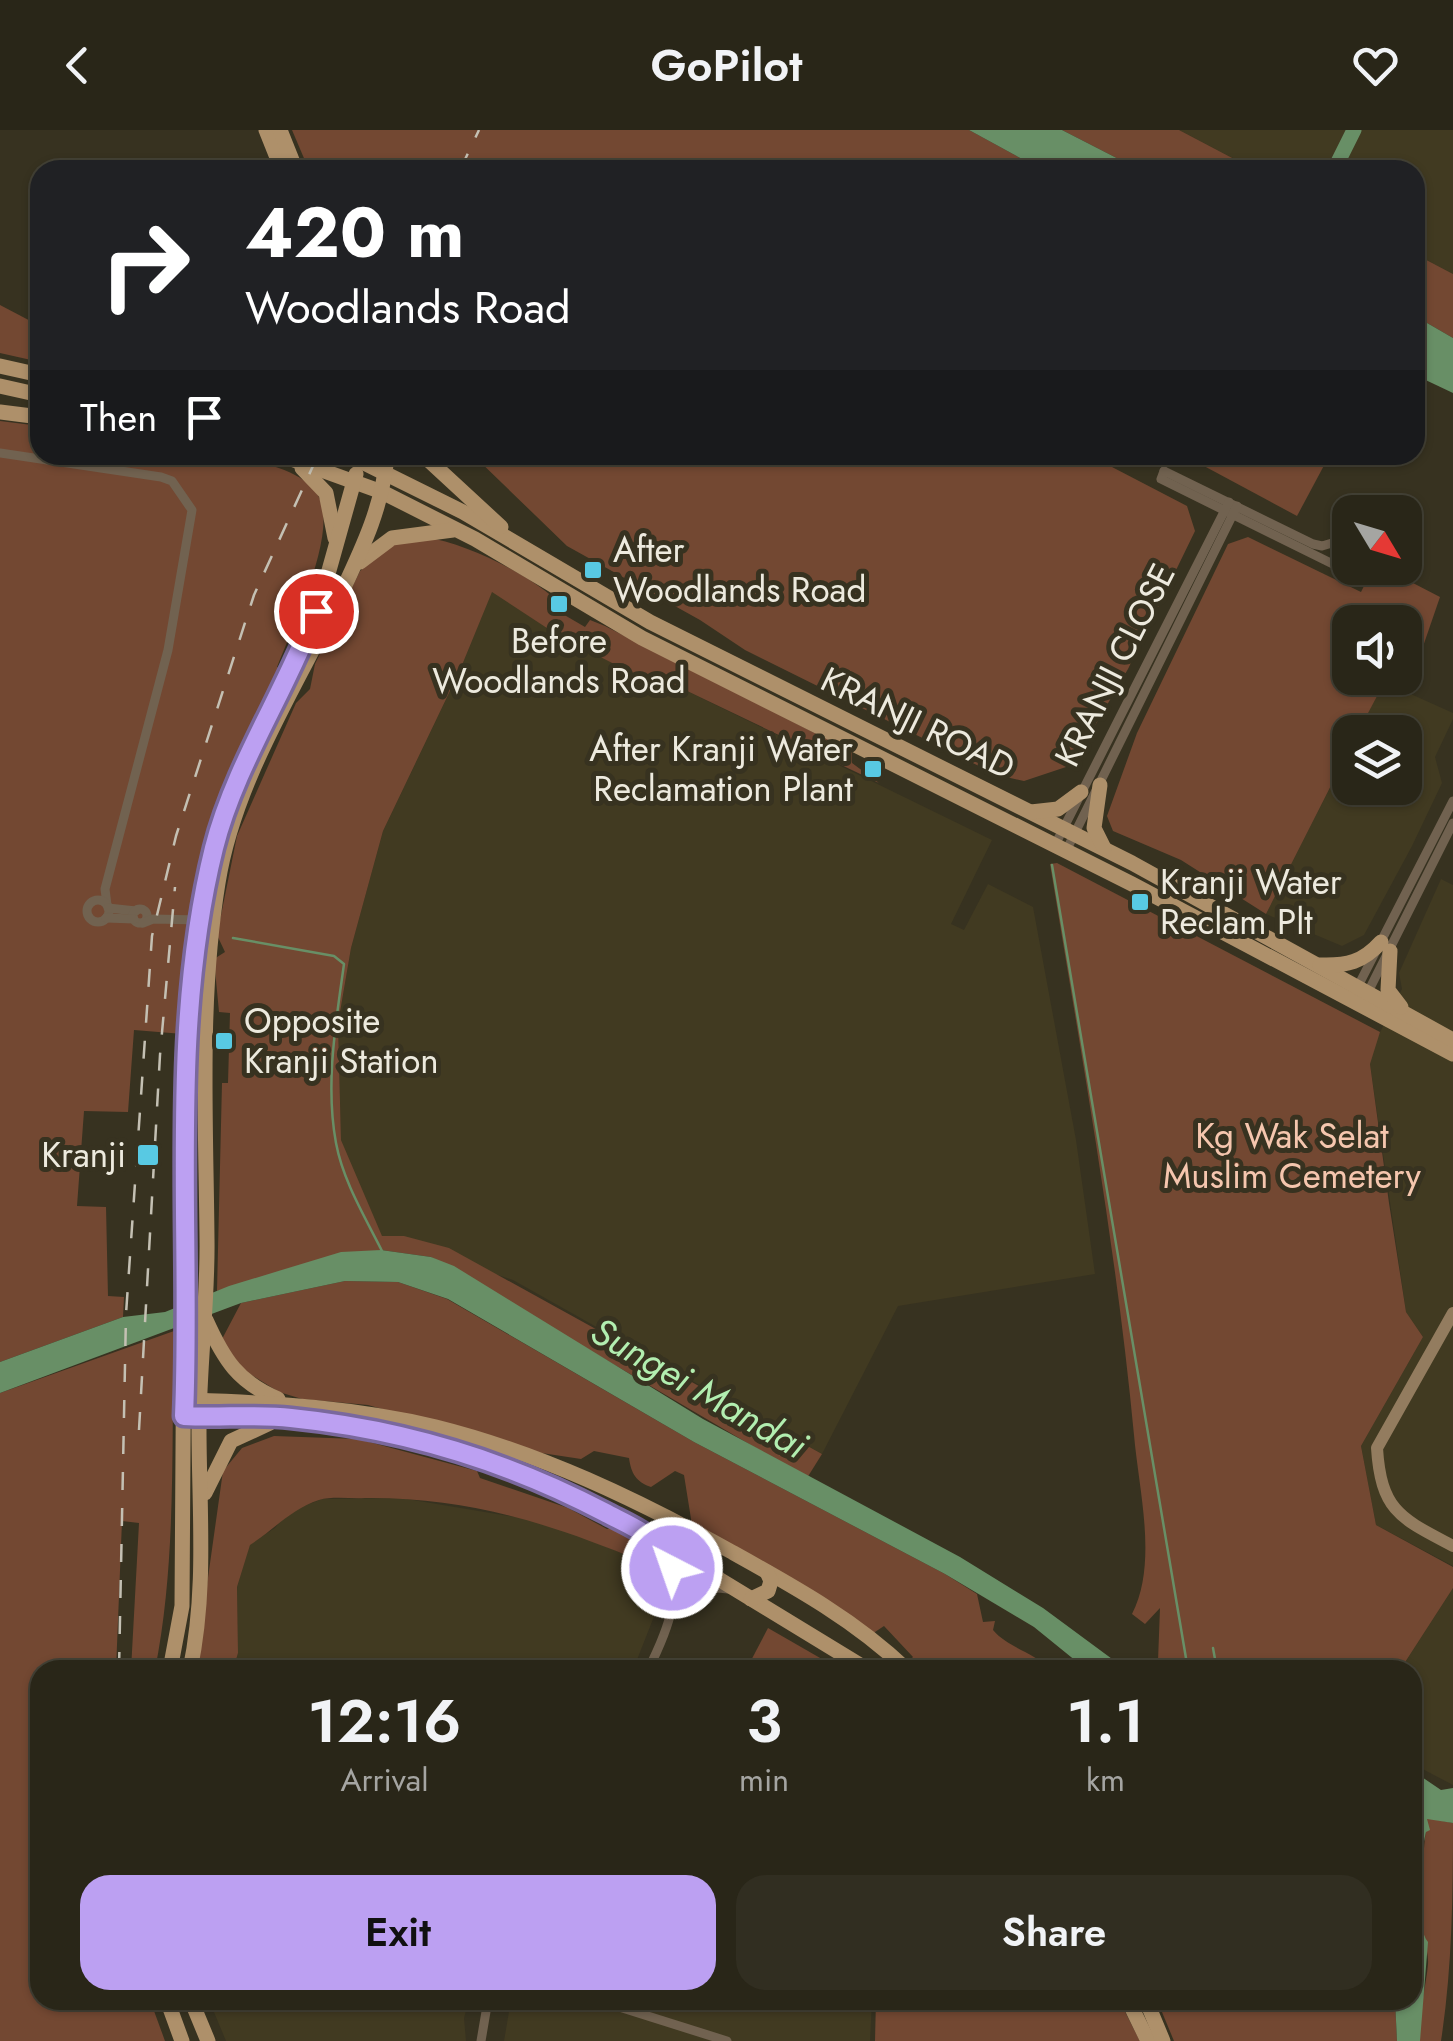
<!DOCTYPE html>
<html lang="en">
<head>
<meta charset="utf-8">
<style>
  :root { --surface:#292618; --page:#312e21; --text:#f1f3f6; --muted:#a5a5a2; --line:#454337; --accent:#bca0f2 }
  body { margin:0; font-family:Jost,sans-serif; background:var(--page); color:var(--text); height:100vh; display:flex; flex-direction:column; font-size:38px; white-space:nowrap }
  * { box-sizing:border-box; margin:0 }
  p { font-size:32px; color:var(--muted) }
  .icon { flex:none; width:55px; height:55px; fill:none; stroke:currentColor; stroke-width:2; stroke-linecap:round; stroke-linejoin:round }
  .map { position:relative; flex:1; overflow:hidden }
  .side { position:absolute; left:30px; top:1530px; width:1392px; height:350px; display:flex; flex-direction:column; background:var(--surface); border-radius:30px; box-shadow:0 2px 8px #0004,0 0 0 2px var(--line) }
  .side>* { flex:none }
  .top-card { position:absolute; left:30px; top:30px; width:1395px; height:305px; border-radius:30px; box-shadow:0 2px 8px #0004,0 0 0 2px var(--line); background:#202124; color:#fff; overflow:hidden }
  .needle { width:65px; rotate:128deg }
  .tools { position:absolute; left:1332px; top:365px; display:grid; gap:20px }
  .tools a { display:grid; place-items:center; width:90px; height:90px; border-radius:20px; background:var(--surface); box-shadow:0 2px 8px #0004,0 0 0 2px var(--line); font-size:50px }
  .pin { position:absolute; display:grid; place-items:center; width:85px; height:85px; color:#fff; margin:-42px; border:5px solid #fff; border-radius:50%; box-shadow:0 2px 10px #0007 }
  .me { position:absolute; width:110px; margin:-55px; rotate:319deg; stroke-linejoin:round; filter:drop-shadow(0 0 8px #0008) }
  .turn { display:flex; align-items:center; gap:35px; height:210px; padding:0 50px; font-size:45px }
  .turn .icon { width:130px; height:130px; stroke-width:2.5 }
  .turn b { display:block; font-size:70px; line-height:85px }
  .then { display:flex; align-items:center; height:95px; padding:0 50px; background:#0003; gap:20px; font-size:38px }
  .eta { display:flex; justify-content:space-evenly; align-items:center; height:170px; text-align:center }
  .eta b { font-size:60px; font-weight:600; line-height:70px }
  .button { display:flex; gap:20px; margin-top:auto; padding:20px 50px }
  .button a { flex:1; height:115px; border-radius:30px; background:var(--accent); color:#111; font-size:40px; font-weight:600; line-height:115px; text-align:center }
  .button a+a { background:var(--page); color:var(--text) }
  header { display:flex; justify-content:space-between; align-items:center; height:130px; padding:0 50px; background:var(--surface); font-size:45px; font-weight:600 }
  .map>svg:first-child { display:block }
  .built { fill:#413a21 }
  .green { fill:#734832; fill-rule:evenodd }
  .water { fill:#688f66 }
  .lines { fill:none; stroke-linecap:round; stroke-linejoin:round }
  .stream { stroke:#688f66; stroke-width:2.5 }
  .river { stroke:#688f66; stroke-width:15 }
  .street { stroke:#716250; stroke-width:9 }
  .secondary { stroke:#937c5f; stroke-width:12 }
  .primary { stroke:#ae906a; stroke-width:15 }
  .rail { stroke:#c4c0b3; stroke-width:2.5; stroke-dasharray:18 18; stroke-linecap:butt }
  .route-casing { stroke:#7a689d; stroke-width:25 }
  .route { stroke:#bca0f2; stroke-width:18 }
  .poi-dot { fill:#58c9e3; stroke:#373220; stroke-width:4 }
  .labels { text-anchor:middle; stroke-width:10; stroke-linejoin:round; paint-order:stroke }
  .poi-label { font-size:35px; fill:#edeade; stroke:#373220; text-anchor:start }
  .street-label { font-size:35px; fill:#edeade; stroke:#373220 }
  .park-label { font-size:35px; fill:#f5c6ae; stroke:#373220 }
  .water-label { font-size:38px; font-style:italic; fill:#b2eeb0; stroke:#373220 }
</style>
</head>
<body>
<header><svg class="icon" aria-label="back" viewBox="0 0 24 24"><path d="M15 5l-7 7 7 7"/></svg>GoPilot<svg class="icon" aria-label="heart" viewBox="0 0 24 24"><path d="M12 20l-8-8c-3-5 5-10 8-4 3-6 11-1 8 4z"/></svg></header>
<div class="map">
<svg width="1453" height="1911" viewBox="0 0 1453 1911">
  <rect width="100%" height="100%" fill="#373220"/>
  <g class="built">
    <path d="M1179 0H1453V144L1415 124V40H1255Z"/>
    <path d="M492 461 559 506 678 566 683 559 992 710 951 794 964 800 988 754 1033 777 1076 1010 1095 1144 898 1176 822 1324 513 1150 382 1107 351 1042 341 1010 338 894 351 818 383 701 460 540Z"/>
    <path d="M1384 552 1453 583V589L1435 627 1442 653 1412 716 1364 805 1342 816 1266 784 1350 618V658H1405V602H1358Z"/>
    <path d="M1441 749 1453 755V1436L1376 1395 1361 1316 1423 1207 1406 1182 1370 934 1372 918 1402 859 1399 843Z"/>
    <path d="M401 1368 545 1392 659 1438 662 1466 633 1540H233L238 1523 237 1457 250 1414 275 1398 288 1382 322 1369Z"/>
    <path d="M1453 1458V1655L1413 1634 1412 1540H1400Z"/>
    <path d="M209 1870H469L464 1888 466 1911H226Z"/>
    <path d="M511 1870H872L870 1911H504Z"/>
  </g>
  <g class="green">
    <path d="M292 0H969L1042 40H309Z"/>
    <path d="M1062 0H1179L1255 40H1140Z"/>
    <path d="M1415 124 1453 144V208L1415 186Z"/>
    <path d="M0 175 40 196V232L0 223Z"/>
    <path d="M0 291 40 296V325C97 325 305 306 322 375 332 415 292 499 277 537L284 541C257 601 224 662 208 727 194 785 189 845 183 904L134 900 128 982 84 981 77 1076 106 1077 108 1166 124 1167 123 1187 0 1232Z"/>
    <path d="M473 325H1117L1112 337 1187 376 1195 401 1128 539 1072 635 1024 651 997 645 745 520 700 490 567 416Z"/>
    <path d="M1209 325H1323L1328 328 1297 386 1204 336Z"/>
    <path d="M425 407C467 414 523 441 555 469L549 476 585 497 590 490 605 496 852 622V633L879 653 683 559 679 567 559 506 492 462 460 540 383 701 351 818 338 894 341 1010 382 1106H404L449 1118 822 1324 807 1348 431 1127 381 1120 217 1161 222 953H228L230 883 219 882 214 829 225 822 217 805 237 706 296 573 310 559 315 534 360 441 392 414Z"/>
    <path d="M1248 407 1361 462 1373 438H1384L1440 467 1407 563 1384 553 1358 602H1350V618L1266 784 1181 730 1113 701 1107 686 1137 603 1228 414ZM1405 492V548H1350V492Z"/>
    <path d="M1057 733 1380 902 1370 934 1389 1073 1406 1182 1423 1207 1361 1316 1376 1395 1453 1437V1458L1400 1540H1168L1158 1531 1160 1478 1145 1494 1132 1484C1158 1433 1139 1362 1134 1305 1116 1114 1081 924 1050 734Z"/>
    <path d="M345 1151 398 1152 447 1169 694 1312 945 1444 977 1464 983 1492 995 1491 993 1500C1007 1517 1033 1522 1052 1540H910L905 1535 913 1527 884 1496 872 1504 692 1395 684 1345 675 1341 651 1357C636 1352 631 1343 629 1328L594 1321 581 1329 535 1322 368 1275 302 1269 279 1262 245 1241 221 1211 241 1173Z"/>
    <path d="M174 1201C171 1313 177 1430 155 1540H131L139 1393 122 1391 116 1540H40V1870H150L165 1911H0V1263Z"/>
    <path d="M274 1306 358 1309 477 1341 480 1348 568 1378 607 1399 613 1397 644 1415 641 1431C548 1393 468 1367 365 1368 351 1369 333 1366 319 1370 291 1379 275 1399 250 1415L237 1457 238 1523 233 1540H195L223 1341 242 1318Z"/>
    <path d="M768 1498 841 1540H746Z"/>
    <path d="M1427 1688 1453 1693C1453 1768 1452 1840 1441 1911H1420C1417 1885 1426 1859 1428 1834 1429 1818 1421 1810 1421 1797 1420 1760 1423 1725 1427 1688Z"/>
    <path d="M876 1870H1119L1140 1911H875Z"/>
    <path d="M1157 1870H1395L1397 1911H1174Z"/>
  </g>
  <g class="water">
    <path d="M969 0H1062L1140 40H1042Z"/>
    <path d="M1415 186 1453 208V263L1415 245Z"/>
    <path d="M381 1120 431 1127 454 1136 703 1289 960 1427 1043 1478 1127 1540H1087L1034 1497 945 1444 694 1312 448 1169 398 1152 345 1151 241 1173 0 1263V1232L123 1187 165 1182 229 1156 341 1122Z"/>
    <path d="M1413 1641 1441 1660 1453 1658V1693L1427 1689 1430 1700 1426 1702C1420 1726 1414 1795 1428 1812L1420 1911H1397L1395 1870H1412Z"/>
  </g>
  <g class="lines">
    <g class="stream">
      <path d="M1052 735 1188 1540"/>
      <path d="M233 808 334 826 344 834C336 892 325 954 336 1013 343 1051 365 1087 382 1121"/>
      <path d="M1213 1518 1217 1540"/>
    </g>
    <path class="river" d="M1334 40 1354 0"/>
    <g class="street">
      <path d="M0 323 161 347 172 351 192 380 168 520 105 759 107 775"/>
      <path d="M1164 341 1161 349 1349 442 1358 438"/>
      <path d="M1164 341 1313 414 1322 416 1342 410 1350 414"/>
      <path d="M1055 715 1229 372"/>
      <path d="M1066 721 1237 376"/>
      <circle cx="98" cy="781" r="11"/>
      <path d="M108 778 136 781"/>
      <circle cx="140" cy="786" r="7"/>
      <path d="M106 788 134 789"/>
      <path d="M143 793 153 789 201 790"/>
      <path d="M1356 860 1453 671"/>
      <path d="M1367 864 1453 693"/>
      <path d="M674 1481C687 1459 703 1456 728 1459"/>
      <path d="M648 1540C667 1502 688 1456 660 1417"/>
      <path d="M597 1870 727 1911"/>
      <path d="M481 1911 488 1870"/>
    </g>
    <path class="secondary" d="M1453 1183 1377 1318C1381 1382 1402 1389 1453 1416"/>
    <g class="primary">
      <path d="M266 0 282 40"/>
      <path d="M280 0 296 40"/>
      <path d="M0 236 40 245"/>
      <path d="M0 256 40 265"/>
      <path d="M0 282 40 287"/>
      <path d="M280 325 382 362 475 409 642 508 1132 754 1453 924"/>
      <path d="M348 325 463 382 650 492 1132 733 1453 910"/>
      <path d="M423 325 501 397"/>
      <path d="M302 338 326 363 335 408"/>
      <path d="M360 432 392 408 453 400"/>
      <path d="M278 567 328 444 356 344"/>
      <path d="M1100 655 1094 698 1104 718"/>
      <path d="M1031 682 1058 679 1081 662"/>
      <path d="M1390 821 1388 860 1401 877"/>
      <path d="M1320 835C1347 836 1363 832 1381 812"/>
      <path d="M206 1190C224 1230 238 1252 278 1269"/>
      <path d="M193 1270C275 1273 356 1278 436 1297 540 1323 636 1369 730 1421 793 1456 855 1490 907 1540"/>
      <path d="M193 1286 288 1287 346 1295 429 1313 527 1344 635 1398 868 1540"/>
      <path d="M205 1363 231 1311 270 1293"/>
      <path d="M751 1469 768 1461 771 1451 767 1442"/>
      <path d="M170 1540 182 1476 185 1012 197 818 208 752"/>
      <path d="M190 1540C207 1459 199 1380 199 1298 199 1235 208 1172 207 1109 206 991 199 869 218 753 234 652 295 559 339 468 361 421 383 377 387 325"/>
      <path d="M167 1870 182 1911"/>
      <path d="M191 1870 208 1911"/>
      <path d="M1128 1870 1148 1911"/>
      <path d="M1146 1870 1163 1911"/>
    </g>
    <g class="rail">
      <path d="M460 40 479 0"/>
      <path d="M139 1300 160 925 175 757"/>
      <path d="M119 1540 126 1184 152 806 176 706 254 465 318 325"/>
    </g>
  </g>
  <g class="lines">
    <defs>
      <path id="route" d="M316 481C286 561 235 635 214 718 168 903 192 1098 184 1286 219 1288 256 1284 291 1288 400 1299 507 1331 604 1382 630 1396 663 1407 672 1438"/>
    </defs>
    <use href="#route" class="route-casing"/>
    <use href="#route" class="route"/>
  </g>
  <g class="poi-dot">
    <rect x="583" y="430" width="20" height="20" rx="5"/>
    <rect x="549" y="464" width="20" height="20" rx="5"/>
    <rect x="863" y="629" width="20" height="20" rx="5"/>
    <rect x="1130" y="762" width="20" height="20" rx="5"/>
    <rect x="214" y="901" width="20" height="20" rx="5"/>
    <rect x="136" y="1013" width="24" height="24" rx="5"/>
  </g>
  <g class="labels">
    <g class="poi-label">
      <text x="613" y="432">After<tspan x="613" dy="40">Woodlands Road</tspan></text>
      <text x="559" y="523" text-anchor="middle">Before<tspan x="559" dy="40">Woodlands Road</tspan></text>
      <text x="853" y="631" text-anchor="end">After Kranji Water<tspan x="853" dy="40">Reclamation Plant</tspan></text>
      <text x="1160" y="764">Kranji Water<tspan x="1160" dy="40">Reclam Plt</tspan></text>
      <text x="244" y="903">Opposite<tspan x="244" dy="40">Kranji Station</tspan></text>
      <text x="126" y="1037" text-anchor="end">Kranji</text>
    </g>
    <g class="street-label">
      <text transform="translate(1115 535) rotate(-63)" y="12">KRANJI CLOSE</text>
      <text transform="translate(918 593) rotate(26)" y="12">KRANJI ROAD</text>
    </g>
    <g class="park-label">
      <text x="1292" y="1018">Kg Wak Selat<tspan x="1292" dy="40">Muslim Cemetery</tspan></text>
    </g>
    <g class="water-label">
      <text transform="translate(699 1258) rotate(30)" y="13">Sungei Mandai</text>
    </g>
  </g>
</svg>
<div class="tools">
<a><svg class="needle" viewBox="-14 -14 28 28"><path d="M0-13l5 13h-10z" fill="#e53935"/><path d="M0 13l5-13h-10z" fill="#a5a5a2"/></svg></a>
<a><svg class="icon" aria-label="sound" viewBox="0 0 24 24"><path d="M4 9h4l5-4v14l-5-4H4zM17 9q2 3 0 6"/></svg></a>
<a><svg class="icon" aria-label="layers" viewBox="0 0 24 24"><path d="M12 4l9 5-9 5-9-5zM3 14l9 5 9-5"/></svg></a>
</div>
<div class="pin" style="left:316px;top:481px;background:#d93025"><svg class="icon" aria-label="arrive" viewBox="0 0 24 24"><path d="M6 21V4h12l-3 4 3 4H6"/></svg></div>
<svg class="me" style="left:672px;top:1438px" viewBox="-20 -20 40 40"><circle r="17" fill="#bca0f2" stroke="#fff" stroke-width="3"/><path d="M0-11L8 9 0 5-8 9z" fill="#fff"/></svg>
<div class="top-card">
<div class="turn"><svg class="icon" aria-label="right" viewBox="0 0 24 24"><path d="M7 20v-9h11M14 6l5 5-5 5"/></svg><div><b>420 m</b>Woodlands Road</div></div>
<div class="then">Then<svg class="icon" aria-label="arrive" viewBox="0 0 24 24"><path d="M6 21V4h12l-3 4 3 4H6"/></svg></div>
</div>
<section class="side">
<div class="eta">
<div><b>12:16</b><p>Arrival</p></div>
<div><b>3</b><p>min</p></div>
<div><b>1.1</b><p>km</p></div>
</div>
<div class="button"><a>Exit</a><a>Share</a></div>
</section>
</div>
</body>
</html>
